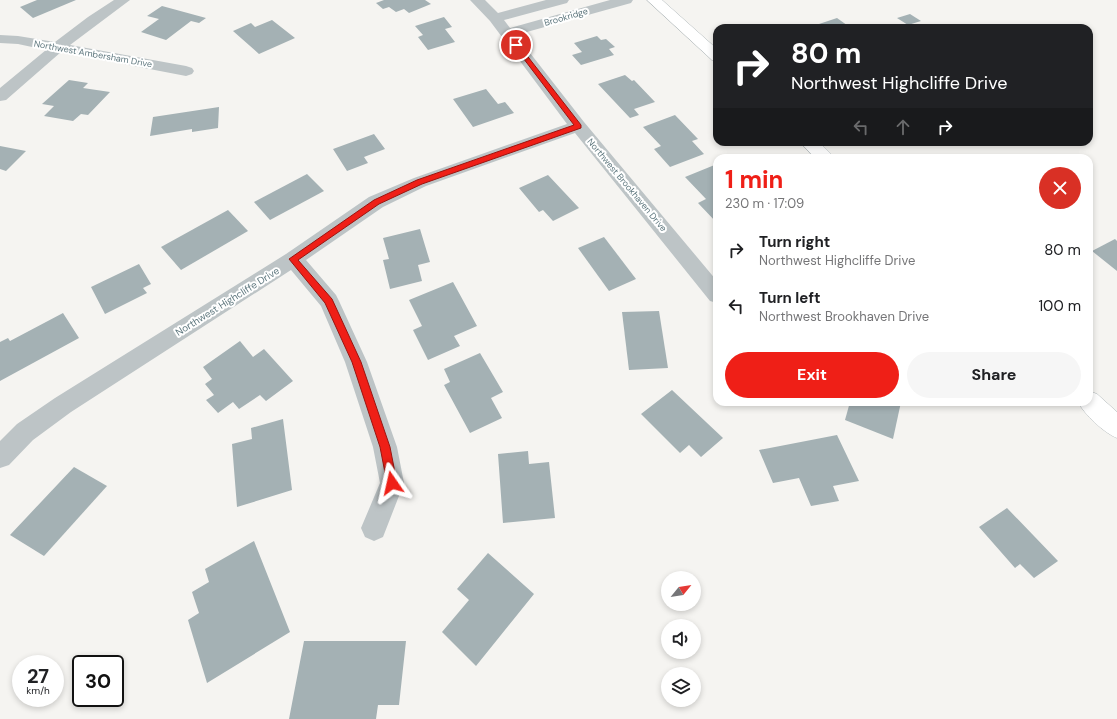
<!DOCTYPE html>
<html lang="en">
<head>
<meta charset="utf-8">
<style>
  :root { --surface:#fff; --page:#f6f6f6; --text:#202124; --muted:#757577; --accent:#ef1f17 }
  body { margin:0; font-family:"DM Sans",sans-serif; background:var(--page); color:var(--text); height:100vh; display:flex; flex-direction:column; font-size:15px; white-space:nowrap }
  * { box-sizing:border-box; margin:0 }
  p { font-size:13px; color:var(--muted) }
  .icon { flex:none; width:22px; height:22px; fill:none; stroke:currentColor; stroke-width:2; stroke-linecap:round; stroke-linejoin:round }
  .map { position:relative; flex:1; overflow:hidden }
  .panel { position:absolute; left:713px; top:154px; width:380px; height:252px; display:flex; flex-direction:column; background:var(--surface); border-radius:12px; box-shadow:0 2px 6px #0003 }
  .panel>* { flex:none }
  .guide { position:absolute; left:713px; top:24px; width:380px; height:122px; border-radius:12px; box-shadow:0 2px 6px #0003; background:#202124; color:#fff; overflow:hidden }
  .needle { width:26px; rotate:60deg }
  .fabs { position:absolute; left:661px; top:571px; display:grid; gap:8px }
  .fabs a { display:grid; place-items:center; width:40px; height:40px; border-radius:50%; background:var(--surface); box-shadow:0 2px 6px #0003; font-size:20px }
  .speed { position:absolute; left:12px; top:655px; display:flex; gap:8px; font-size:20px; font-weight:700; text-align:center }
  .speed>* { display:grid; place-content:center; width:52px; height:52px; border-radius:50%; background:var(--surface); box-shadow:0 2px 6px #0003; line-height:1 }
  .speed small { font-size:10px; font-weight:400 }
  .speed .limit { border:2px solid #111; border-radius:6px; background:#fff; color:#111 }
  .pin { position:absolute; display:grid; place-items:center; width:34px; height:34px; color:#fff; margin:-17px; border:2px solid #fff; border-radius:50%; box-shadow:0 1px 4px #0007 }
  .me { position:absolute; width:44px; margin:-22px; rotate:349deg; stroke-linejoin:round; filter:drop-shadow(0 0 3px #0008) }
  .turn { display:flex; align-items:center; gap:14px; height:84px; padding:0 12px; font-size:18px }
  .turn .icon { width:52px; height:52px; stroke-width:2.5 }
  .turn b { display:block; font-size:28px; line-height:34px }
  .lanes { display:flex; align-items:center; height:38px; padding:0 12px; background:#0003; justify-content:center; gap:20px; direction:ltr }
  .lanes .off { opacity:.35 }
  .round { display:grid; place-items:center; flex:none; width:42px; height:42px; border-radius:21px; background:var(--page) }
  .summary { display:flex; align-items:center; justify-content:space-between; height:68px; padding:0 12px }
  h1 { font-size:24px; font-weight:700; line-height:30px; color:var(--accent) }
  .primary-button { display:flex; gap:8px; margin-top:auto; padding:8px 12px }
  .primary-button a { flex:1; height:46px; border-radius:24px; background:var(--accent); color:#fff; font-size:16px; font-weight:700; line-height:46px; text-align:center }
  .primary-button a+a { background:var(--page); color:var(--text) }
  ul { padding:0; list-style:none }
  li { display:flex; align-items:center; gap:12px; height:56px; padding:0 12px }
  li div { flex:1 }
  li b { display:block; font-size:15px }
  li em { font-style:normal }
  .map>svg:first-child { display:block }
  .building { fill:#a4b1b4 }
  .lines { fill:none; stroke-linecap:round; stroke-linejoin:round }
  .major-casing { stroke:#aeb6b8; stroke-width:1 }
  .minor { fill:#bdc4c6; fill-rule:evenodd }
  .major { fill:#fff; fill-rule:evenodd }
  .route { fill:#ef1f17; stroke:#9b140f }
  .labels { text-anchor:middle; stroke-width:4; stroke-linejoin:round; paint-order:stroke }
  .far-street-label { font-size:9px; fill:#5e777e; stroke:#fff }
  .street-label { font-size:10px; fill:#5e777e; stroke:#fff }
</style>
</head>
<body>
<div class="map">
<svg width="1117" height="719" viewBox="0 0 1117 719">
  <rect width="100%" height="100%" fill="#f5f4f1"/>
  <g class="building">
    <path d="M37 0H76L33 18 20 7Z"/>
    <path d="M384 0H425L431 4 409 13 404 9 396 12 389 7 383 9 376 3Z"/>
    <path d="M162 6 206 18 199 23 191 21 166 40 141 32 159 19 147 16Z"/>
    <path d="M910 14 921 21 908 25 897 18Z"/>
    <path d="M444 17 452 27 445 29 455 42 428 50 418 37 423 35 415 26Z"/>
    <path d="M837 18 851 28H825L819 24Z"/>
    <path d="M272 20 295 38 259 54 233 31 251 23 255 27Z"/>
    <path d="M597 36 601 40 606 39 615 47 609 49 614 55 581 65 572 55 582 52 574 43Z"/>
    <path d="M625 75 632 81 634 80 655 102 634 109 639 115 630 118 598 84Z"/>
    <path d="M69 80 88 83 83 88 110 92 88 115 81 114 73 121 44 116 54 106 42 104Z"/>
    <path d="M486 89 498 104 505 102 514 113 473 127 453 99Z"/>
    <path d="M219 107 218 128 192 132V129L150 136 153 117Z"/>
    <path d="M675 115 698 139 692 141 704 154 670 167 654 149 661 146 643 127Z"/>
    <path d="M374 134 385 149 364 157 368 163 347 171 333 149Z"/>
    <path d="M0 146 26 151 6 171 0 169Z"/>
    <path d="M717 164V223L698 203 706 199 685 177Z"/>
    <path d="M307 174 324 191 270 220 254 202Z"/>
    <path d="M548 175 579 208 553 221 543 210 539 212 519 188Z"/>
    <path d="M228 210 248 231 181 270 161 247Z"/>
    <path d="M420 229 430 262 418 265 422 281 390 289 383 260 389 259 383 238Z"/>
    <path d="M604 237 636 279 609 291 578 248Z"/>
    <path d="M1115 239 1117 241V271L1092 251Z"/>
    <path d="M139 264 151 284 143 288 147 293 105 314 91 287Z"/>
    <path d="M453 282 477 326 454 336 460 346 428 360 413 330 422 326 409 300Z"/>
    <path d="M659 311 668 368 629 370 622 312Z"/>
    <path d="M63 313 79 338 0 381V342L8 338 10 341Z"/>
    <path d="M240 341 253 357 264 349 293 381 266 401 260 395 239 409 233 402 218 413 206 400 214 395 205 384 212 379 203 367Z"/>
    <path d="M480 353 503 392 491 398 502 418 470 433 444 385 450 382 444 369Z"/>
    <path d="M672 390 723 438 701 457 689 445 680 453 641 414Z"/>
    <path d="M850 402H901L893 439 845 420Z"/>
    <path d="M283 419 292 490 237 507 232 444 252 439 251 428Z"/>
    <path d="M837 435 859 481 833 486 839 501 811 506 799 478 773 483 759 450Z"/>
    <path d="M528 451 529 464 549 462 555 518 503 523 498 454Z"/>
    <path d="M74 467 107 486 44 556 10 535Z"/>
    <path d="M1007 508 1058 561 1034 578 1020 564 1015 568 979 527Z"/>
    <path d="M254 541 290 632 207 683 188 620 199 613 192 592 209 582 205 569Z"/>
    <path d="M488 553 534 594 476 666 442 632 469 600 457 589Z"/>
    <path d="M304 641H406L399 705H378L376 719H289Z"/>
  </g>
  <g class="lines">
    <defs>
      <g id="major">
        <path d="M647 0H662L717 49V62L712 60Z"/>
        <path d="M800 142H819L835 158H815Z"/>
        <path d="M1089 391 1097 394 1117 412V438C1104 433 1084 414 1078 402H1089Z"/>
      </g>
    </defs>
    <use href="#major" class="major-casing"/>
    <g class="minor">
      <path d="M114 0H130L70 45 186 66 192 68 194 71 192 74 186 76 61 52 6 100 0 101V88L46 50 18 44 0 43V35L18 36 55 42 88 17Z"/>
      <path d="M470 0H485L498 13 546 0H569L567 3 504 20 510 28 610 0H633L631 3 516 35 584 122 717 281V303L710 301 575 133 426 186 383 207 306 260 336 295 339 301 367 362 397 447 404 483 383 537 374 541 365 537 361 528 380 483 373 447 345 362 321 306 291 270 71 412 33 440 9 465 0 468V441L17 424 55 398 286 254 369 197 414 178 567 124 490 21Z"/>
    </g>
    <use href="#major" class="major"/>
  </g>
  <path class="route" d="M514 44H518L581 125V128L422 184 379 204 298 260 332 299 361 362 390 447 397 483 396 486 392 487 388 486 387 483 380 447 352 362 325 303 289 259 374 200 417 180 574 125 514 46Z"/>
  <g class="labels">
    <g class="far-street-label">
      <text transform="translate(566 17) rotate(-16)" y="3">Brookridge</text>
      <text transform="translate(93 54) rotate(10)" y="3">Northwest Ambersham Drive</text>
      <text transform="translate(627 185) rotate(50)" y="3">Northwest Brookhaven Drive</text>
    </g>
    <g class="street-label">
      <text transform="translate(227 301) rotate(-32)" y="4">Northwest Highcliffe Drive</text>
    </g>
  </g>
</svg>
<div class="fabs">
<a><svg class="needle" viewBox="-14 -14 28 28"><path d="M0-13l5 13h-10z" fill="#e53935"/><path d="M0 13l5-13h-10z" fill="#757577"/></svg></a>
<a><svg class="icon" aria-label="sound" viewBox="0 0 24 24"><path d="M4 9h4l5-4v14l-5-4H4zM17 9q2 3 0 6"/></svg></a>
<a><svg class="icon" aria-label="layers" viewBox="0 0 24 24"><path d="M12 4l9 5-9 5-9-5zM3 14l9 5 9-5"/></svg></a>
</div>
<div class="speed"><div>27<small>km/h</small></div><div class="limit">30</div></div>
<div class="pin" style="left:516px;top:45px;background:#d93025"><svg class="icon" aria-label="arrive" viewBox="0 0 24 24"><path d="M6 21V4h12l-3 4 3 4H6"/></svg></div>
<svg class="me" style="left:392px;top:483px" viewBox="-20 -20 40 40"><path d="M0-17L14 15 0 8-14 15z" fill="#ef1f17" stroke="#fff" stroke-width="4"/></svg>
<div class="guide">
<div class="turn"><svg class="icon" aria-label="right" viewBox="0 0 24 24"><path d="M7 20v-9h11M14 6l5 5-5 5"/></svg><div><b>80 m</b>Northwest Highcliffe Drive</div></div>
<div class="lanes"><svg class="icon off" aria-label="left" viewBox="0 0 24 24"><path d="M17 20v-9H6M10 6l-5 5 5 5"/></svg><svg class="icon off" aria-label="ahead" viewBox="0 0 24 24"><path d="M12 20V5M6 11l6-6 6 6"/></svg><svg class="icon" aria-label="right" viewBox="0 0 24 24"><path d="M7 20v-9h11M14 6l5 5-5 5"/></svg></div>
</div>
<section class="panel">
<div class="summary"><div><h1>1 min</h1><p>230 m · 17:09</p></div><a class="round" style="background:#d93025;color:#fff"><svg class="icon" aria-label="close" viewBox="0 0 24 24"><path d="M6 6l12 12M18 6L6 18"/></svg></a></div>
<ul>
<li><svg class="icon" aria-label="right" viewBox="0 0 24 24"><path d="M7 20v-9h11M14 6l5 5-5 5"/></svg><div><b>Turn right</b><p>Northwest Highcliffe Drive</p></div><em>80 m</em></li>
<li><svg class="icon" aria-label="left" viewBox="0 0 24 24"><path d="M17 20v-9H6M10 6l-5 5 5 5"/></svg><div><b>Turn left</b><p>Northwest Brookhaven Drive</p></div><em>100 m</em></li>
</ul>
<div class="primary-button"><a>Exit</a><a>Share</a></div>
</section>
</div>
</body>
</html>
